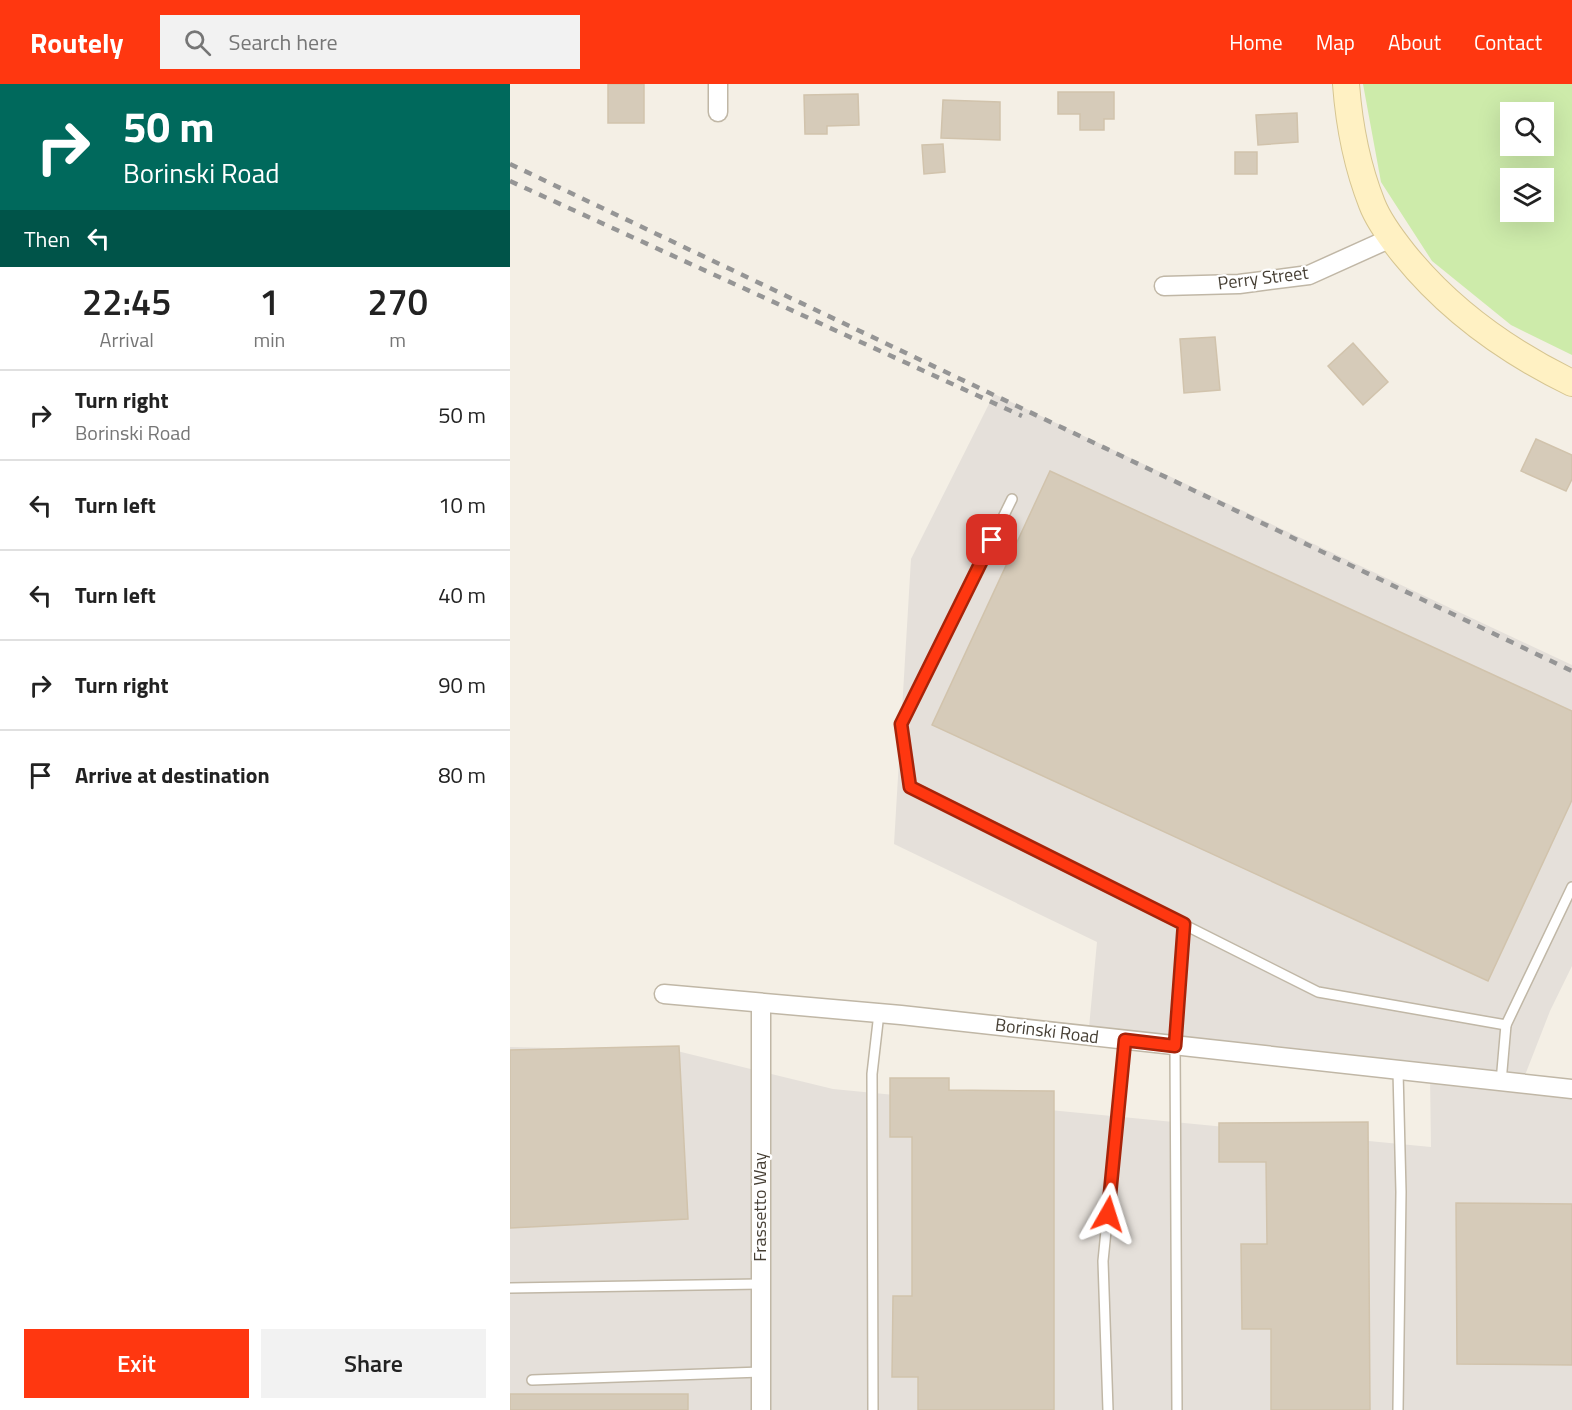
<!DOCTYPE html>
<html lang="en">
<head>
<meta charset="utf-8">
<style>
  :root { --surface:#fff; --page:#f2f2f2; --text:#222; --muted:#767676; --line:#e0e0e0; --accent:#ff3710 }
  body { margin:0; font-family:"Titillium Web",sans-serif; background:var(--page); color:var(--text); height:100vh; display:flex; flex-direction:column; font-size:22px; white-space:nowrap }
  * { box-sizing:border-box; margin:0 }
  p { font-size:20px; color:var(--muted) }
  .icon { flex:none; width:33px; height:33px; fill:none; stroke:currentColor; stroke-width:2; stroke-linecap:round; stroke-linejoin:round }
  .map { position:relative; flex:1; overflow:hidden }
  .drawer { display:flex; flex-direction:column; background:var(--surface); width:510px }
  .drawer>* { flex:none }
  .guide { background:#00695c; color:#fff; overflow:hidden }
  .controls { position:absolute; left:990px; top:18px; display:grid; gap:12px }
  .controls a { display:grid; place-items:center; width:54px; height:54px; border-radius:0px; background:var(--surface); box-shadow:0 6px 24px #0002; font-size:30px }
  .pin { position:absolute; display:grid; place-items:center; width:51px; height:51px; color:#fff; margin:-26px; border-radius:12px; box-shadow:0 3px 9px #0006 }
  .me { position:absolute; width:66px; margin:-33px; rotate:6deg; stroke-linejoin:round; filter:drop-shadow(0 0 4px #0008) }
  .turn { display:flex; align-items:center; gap:21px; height:126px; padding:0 24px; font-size:27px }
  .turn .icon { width:78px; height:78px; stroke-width:2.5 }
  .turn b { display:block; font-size:42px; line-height:51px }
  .then { display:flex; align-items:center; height:57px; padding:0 24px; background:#0003; gap:12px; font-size:22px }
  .eta { display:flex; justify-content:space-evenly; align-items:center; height:102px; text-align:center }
  .eta b { font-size:36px; font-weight:600; line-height:42px }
  .primary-button { display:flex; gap:12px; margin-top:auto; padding:12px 24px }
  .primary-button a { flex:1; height:69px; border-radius:0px; background:var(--accent); color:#fff; font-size:24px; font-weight:600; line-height:69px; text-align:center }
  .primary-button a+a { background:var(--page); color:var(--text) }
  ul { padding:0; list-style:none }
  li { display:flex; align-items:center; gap:18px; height:90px; padding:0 24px; border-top:2px solid var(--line) }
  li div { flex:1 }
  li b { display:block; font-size:22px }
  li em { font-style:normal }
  header { display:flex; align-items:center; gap:36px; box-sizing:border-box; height:84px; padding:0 30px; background:var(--accent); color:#fff }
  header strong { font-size:28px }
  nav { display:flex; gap:33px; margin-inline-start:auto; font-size:21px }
  .search { width:420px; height:54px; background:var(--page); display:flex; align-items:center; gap:15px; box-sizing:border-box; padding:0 21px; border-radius:0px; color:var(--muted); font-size:22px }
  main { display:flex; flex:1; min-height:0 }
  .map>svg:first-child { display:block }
  .industrial { fill:#e5e0da }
  .green { fill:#cdebaa; fill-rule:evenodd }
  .building { fill:#d6cbb9; stroke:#d1c3ac; stroke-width:1.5 }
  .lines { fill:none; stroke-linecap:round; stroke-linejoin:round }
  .lane-casing { stroke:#c0b7a6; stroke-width:12 }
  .street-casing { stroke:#c0b7a6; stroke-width:21 }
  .secondary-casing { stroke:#d6c591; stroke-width:28 }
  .lane { stroke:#fff; stroke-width:9 }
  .street { stroke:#fff; stroke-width:18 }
  .secondary { stroke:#fff1c3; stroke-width:26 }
  .rail { stroke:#959595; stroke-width:4.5; stroke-dasharray:8 8; stroke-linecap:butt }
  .route-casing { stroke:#a6240a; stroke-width:15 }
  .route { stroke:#ff3710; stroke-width:10 }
  .labels { text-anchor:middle; stroke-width:4.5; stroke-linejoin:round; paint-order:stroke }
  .street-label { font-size:18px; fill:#463f34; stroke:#fff }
</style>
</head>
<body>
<header>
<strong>Routely</strong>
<div class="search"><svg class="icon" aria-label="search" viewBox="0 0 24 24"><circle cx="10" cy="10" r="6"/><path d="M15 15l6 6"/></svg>Search here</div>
<nav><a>Home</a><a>Map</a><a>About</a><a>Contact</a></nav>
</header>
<main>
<section class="drawer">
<div class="guide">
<div class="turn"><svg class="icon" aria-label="right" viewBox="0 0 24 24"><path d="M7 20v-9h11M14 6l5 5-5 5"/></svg><div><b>50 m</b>Borinski Road</div></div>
<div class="then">Then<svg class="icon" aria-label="left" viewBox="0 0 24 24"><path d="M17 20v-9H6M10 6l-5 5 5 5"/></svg></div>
</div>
<div class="eta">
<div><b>22:45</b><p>Arrival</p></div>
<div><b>1</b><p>min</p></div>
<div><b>270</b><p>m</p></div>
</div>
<ul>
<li><svg class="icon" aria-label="right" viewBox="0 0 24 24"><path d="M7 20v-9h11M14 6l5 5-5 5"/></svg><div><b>Turn right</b><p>Borinski Road</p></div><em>50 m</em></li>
<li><svg class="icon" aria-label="left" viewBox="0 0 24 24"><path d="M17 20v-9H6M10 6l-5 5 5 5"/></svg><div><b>Turn left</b></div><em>10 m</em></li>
<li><svg class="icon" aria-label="left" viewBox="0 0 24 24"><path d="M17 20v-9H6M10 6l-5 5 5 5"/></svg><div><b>Turn left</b></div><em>40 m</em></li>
<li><svg class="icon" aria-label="right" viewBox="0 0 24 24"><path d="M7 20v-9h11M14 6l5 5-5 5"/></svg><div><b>Turn right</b></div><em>90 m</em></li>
<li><svg class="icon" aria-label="arrive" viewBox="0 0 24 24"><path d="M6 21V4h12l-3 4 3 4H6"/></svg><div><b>Arrive at destination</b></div><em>80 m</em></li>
</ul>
<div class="primary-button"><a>Exit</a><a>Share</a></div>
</section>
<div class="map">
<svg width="1062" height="1326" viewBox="0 0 1062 1326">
  <rect width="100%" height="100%" fill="#f4efe5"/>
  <path class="industrial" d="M484 310 1062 581V882L1040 927 1012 999 1062 1004V1326H0V963L167 967 323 1005 921 1063 920 991 578 954 587 858 384 760 401 475Z"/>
  <path class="green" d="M853 0H1062V271L1001 241 922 177 871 98ZM1000 28H1034V62H1000ZM1000 94H1034V128H1000Z"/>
  <g class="building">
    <rect x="98" y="0" width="36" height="39"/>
    <path d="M548 8H604V35H594V46H570V30H548Z"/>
    <path d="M348 10 349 41 317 42V50H295L294 11Z"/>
    <path d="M433 16 490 18V56L431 54Z"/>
    <path d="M787 29 788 58 748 61 746 31Z"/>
    <path d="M433 60 435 88 414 90 412 61Z"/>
    <rect x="725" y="68" width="22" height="22"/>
    <path d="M705 253 710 306 674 309 670 255Z"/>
    <path d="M843 259 878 298 853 321 818 282Z"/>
    <path d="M1026 355 1062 371V395L1056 407 1011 387Z"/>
    <path d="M540 387 1062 627V716L978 897 422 641Z"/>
    <path d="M169 962 178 1135 0 1144V966Z"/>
    <path d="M380 994H439V1006L544 1007V1326H408V1293H382L383 1212H402V1053H380Z"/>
    <path d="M858 1038 860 1326H761V1245H732L731 1160H757L756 1078H709V1039Z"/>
    <path d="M946 1119 1062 1120V1281L947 1280Z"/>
    <rect x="0" y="1310" width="178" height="16"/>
  </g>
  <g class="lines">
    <defs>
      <g id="lane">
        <path d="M502 415 391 640 400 703 808 908 996 941 1062 803"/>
        <path d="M991 998 996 941"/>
        <path d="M0 1204 250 1200"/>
        <path d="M22 1296 251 1288"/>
        <path d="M363 1326 362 990 369 929"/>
        <path d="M598 1326 593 1177 615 956"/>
        <path d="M667 1326 665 962 674 840"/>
        <path d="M888 1326 891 1108 888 987"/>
      </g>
      <g id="street">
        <path d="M208 28V0"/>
        <path d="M654 202 729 200 799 191 881 154"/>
        <path d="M154 910 391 931 1062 1005"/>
        <path d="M251 919V1326"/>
      </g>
      <path id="secondary" d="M836 0C839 40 847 82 862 120 869 138 882 155 894 170 940 227 996 267 1062 299"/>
    </defs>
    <use href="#lane" class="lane-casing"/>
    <use href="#street" class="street-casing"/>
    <use href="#secondary" class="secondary-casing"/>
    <use href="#lane" class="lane"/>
    <use href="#street" class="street"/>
    <use href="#secondary" class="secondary"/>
    <g class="rail">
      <path d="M0 80 1062 587"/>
      <path d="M0 97 512 332"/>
    </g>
  </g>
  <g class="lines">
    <defs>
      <path id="route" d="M482 456 391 640 400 703 674 840 665 962 615 956 598 1130"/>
    </defs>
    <use href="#route" class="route-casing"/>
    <use href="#route" class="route"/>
  </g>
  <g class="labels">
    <g class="street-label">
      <text transform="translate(753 194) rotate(-7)" y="6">Perry Street</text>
      <text transform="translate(537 947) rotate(7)" y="6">Borinski Road</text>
      <text transform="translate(250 1123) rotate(-90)" y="6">Frassetto Way</text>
    </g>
  </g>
</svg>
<div class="controls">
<a><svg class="icon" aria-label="search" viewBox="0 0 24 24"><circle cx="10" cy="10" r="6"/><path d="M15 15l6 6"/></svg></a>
<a><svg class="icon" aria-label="layers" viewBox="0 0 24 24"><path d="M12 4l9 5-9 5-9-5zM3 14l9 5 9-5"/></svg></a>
</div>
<div class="pin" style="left:482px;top:456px;background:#d93025"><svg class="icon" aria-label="arrive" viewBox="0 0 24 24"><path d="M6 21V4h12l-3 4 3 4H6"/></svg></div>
<svg class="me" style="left:598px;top:1130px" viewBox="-20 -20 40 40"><path d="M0-17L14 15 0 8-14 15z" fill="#ff3710" stroke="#fff" stroke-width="4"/></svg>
</div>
</main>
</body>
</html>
